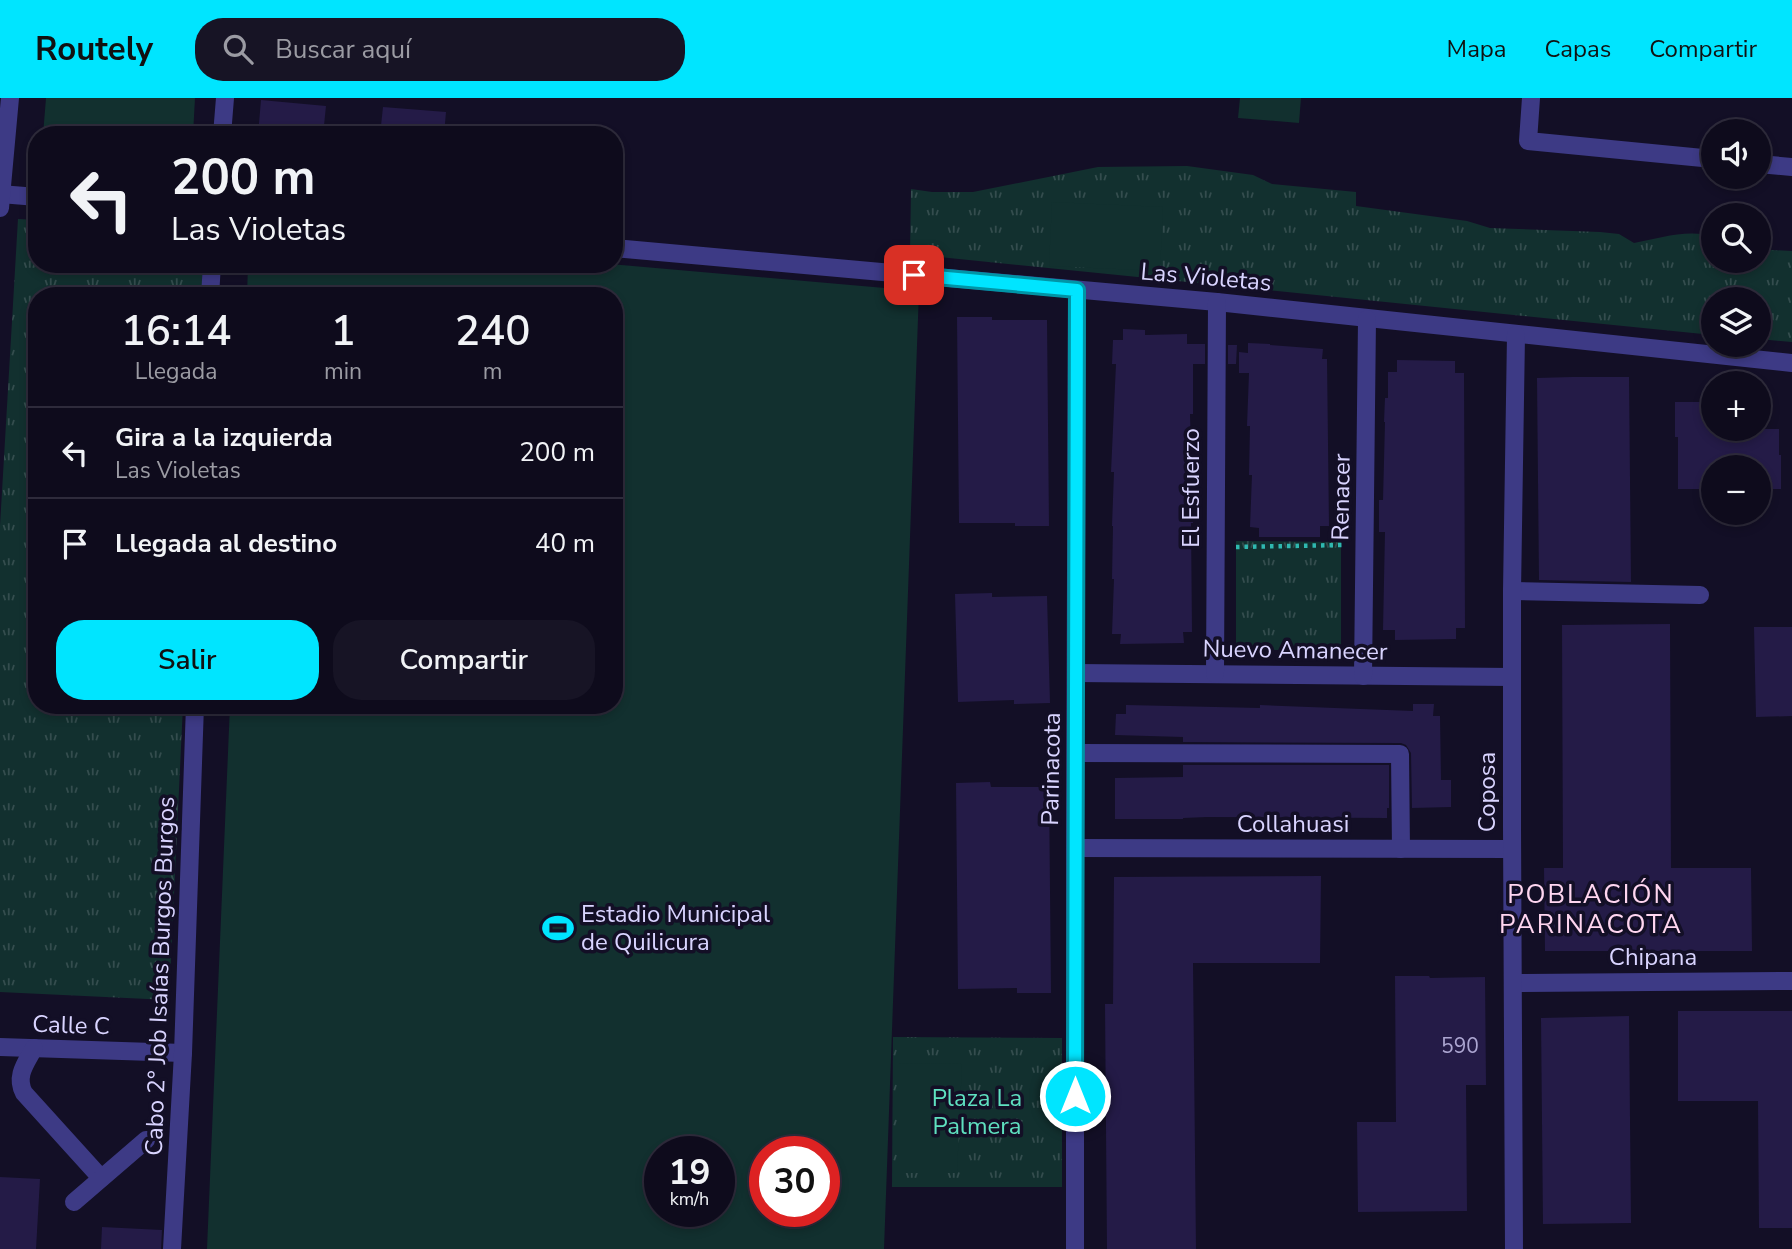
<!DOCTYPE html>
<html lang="es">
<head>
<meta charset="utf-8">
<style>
  :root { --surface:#0e0b1c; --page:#171425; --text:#f1f3f6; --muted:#9b9ba3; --line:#2e2b3b; --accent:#00e5ff }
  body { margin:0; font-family:"Nunito Sans",sans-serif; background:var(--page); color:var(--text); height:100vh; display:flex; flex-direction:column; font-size:26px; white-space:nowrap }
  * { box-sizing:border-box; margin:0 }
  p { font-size:23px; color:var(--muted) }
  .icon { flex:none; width:38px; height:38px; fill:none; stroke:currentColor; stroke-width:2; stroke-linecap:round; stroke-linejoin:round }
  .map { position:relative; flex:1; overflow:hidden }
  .side { position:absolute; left:28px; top:189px; width:595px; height:427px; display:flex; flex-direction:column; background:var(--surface); border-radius:28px; box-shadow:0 4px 10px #0003,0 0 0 2px var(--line) }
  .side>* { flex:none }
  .hud { position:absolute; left:28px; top:28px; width:595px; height:147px; border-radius:28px; box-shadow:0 4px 10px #0003,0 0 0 2px var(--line); background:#0e0b1c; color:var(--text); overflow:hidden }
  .buttons { position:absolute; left:1701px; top:21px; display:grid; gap:14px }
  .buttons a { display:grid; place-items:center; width:70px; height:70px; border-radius:50%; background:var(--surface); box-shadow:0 4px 10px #0003,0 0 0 2px var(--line); font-size:35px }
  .speed { position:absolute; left:644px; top:1038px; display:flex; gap:14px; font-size:35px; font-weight:700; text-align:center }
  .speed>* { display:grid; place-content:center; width:91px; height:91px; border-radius:50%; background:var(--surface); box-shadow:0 4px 10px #0003,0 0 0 2px var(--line); line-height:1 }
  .speed small { font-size:18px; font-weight:400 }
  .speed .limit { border:10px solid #d22; background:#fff; color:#111 }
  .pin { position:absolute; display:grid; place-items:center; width:60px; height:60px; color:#fff; margin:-30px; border-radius:14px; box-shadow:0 4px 10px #0006 }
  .me { position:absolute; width:77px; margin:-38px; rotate:0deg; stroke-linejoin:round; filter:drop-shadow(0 0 5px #0008) }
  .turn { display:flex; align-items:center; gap:24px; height:147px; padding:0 28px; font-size:32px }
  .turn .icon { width:91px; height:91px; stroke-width:2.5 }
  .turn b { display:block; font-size:49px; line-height:60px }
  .eta { display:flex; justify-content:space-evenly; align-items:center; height:119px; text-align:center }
  .eta b { font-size:42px; font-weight:600; line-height:49px }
  .button { display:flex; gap:14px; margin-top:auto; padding:14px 28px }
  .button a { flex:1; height:80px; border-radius:28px; background:var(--accent); color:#111; font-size:28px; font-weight:600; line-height:80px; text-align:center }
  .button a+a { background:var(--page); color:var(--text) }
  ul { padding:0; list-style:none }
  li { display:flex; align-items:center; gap:21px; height:91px; padding:0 28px; border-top:2px solid var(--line) }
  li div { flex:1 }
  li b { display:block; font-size:26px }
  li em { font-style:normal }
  header { display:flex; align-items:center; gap:42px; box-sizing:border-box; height:98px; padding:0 35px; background:var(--accent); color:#111 }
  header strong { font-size:33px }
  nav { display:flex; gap:38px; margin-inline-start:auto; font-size:24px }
  .search { width:490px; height:63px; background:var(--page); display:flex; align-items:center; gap:18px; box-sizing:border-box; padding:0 24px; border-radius:28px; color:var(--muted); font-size:26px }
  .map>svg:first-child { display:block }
  .park { fill:url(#park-tufts) }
  .pitch { fill:#12302f; fill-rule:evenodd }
  .building { fill:#241b47 }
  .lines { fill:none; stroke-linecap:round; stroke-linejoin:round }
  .path { stroke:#2fb8b0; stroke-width:4.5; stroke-dasharray:3.5 5; stroke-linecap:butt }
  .minor { stroke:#3d3a85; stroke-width:18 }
  .route-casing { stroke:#0095a6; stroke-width:18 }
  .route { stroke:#00e5ff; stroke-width:12 }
  .labels { text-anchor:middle; stroke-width:7; stroke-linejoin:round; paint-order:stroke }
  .number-label { font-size:21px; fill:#aca6d1 }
  .street-label { font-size:24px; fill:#d9d4ff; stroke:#130f26 }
  .poi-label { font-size:24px; fill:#d9d4ff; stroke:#130f26; text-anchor:start }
  .park-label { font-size:24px; fill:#5fe0c0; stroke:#130f26 }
  .neighbourhood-label { font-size:26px; letter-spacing:2px; fill:#ffd6f0; stroke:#130f26 }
</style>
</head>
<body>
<header>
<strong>Routely</strong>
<div class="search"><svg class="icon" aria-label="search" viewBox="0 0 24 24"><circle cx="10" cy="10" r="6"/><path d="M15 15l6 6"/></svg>Buscar aquí</div>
<nav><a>Mapa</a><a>Capas</a><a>Compartir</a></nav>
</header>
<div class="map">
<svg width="1792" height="1151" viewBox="0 0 1792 1151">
  <defs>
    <pattern id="park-tufts" width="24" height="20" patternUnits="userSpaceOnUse" patternTransform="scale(1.75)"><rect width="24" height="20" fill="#12302f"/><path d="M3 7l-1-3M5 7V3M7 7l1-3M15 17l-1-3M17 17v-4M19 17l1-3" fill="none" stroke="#344d4e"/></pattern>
  </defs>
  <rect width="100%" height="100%" fill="#130f26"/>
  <g class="park">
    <path d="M1187 68 1253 77 1272 86 1356 94V108L1467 123 1490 130 1600 134 1619 136 1634 145C1660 140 1686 131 1713 138V163H1759V149L1772 152 1792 153V244L1759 241V201H1713V237L910 156 911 91 932 94H973L1098 69Z"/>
    <path d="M18 121 37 122V166H203L202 198H37V607H183L169 902 0 894V428Z"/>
    <path d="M1236 443 1341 444V552H1236Z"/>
    <path d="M893 939 1062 940V1089H892Z"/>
  </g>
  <g class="pitch">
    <path d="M46 0H195L193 37H43Z"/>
    <path d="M1240 0H1301L1299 25 1238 20Z"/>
    <path d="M1052 104 1163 109 1160 173 1049 168Z"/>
    <path d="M248 166H610L919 193 884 1151H207L230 607H614V198H247ZM660 1054H719V1113H660ZM765 1054H824V1113H765Z"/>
    <path d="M899 965 962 966 957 1075H899Z"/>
  </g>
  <g class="building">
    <path d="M261 2 326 8 323 37H258Z"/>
    <path d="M383 9 446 14 444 37H380Z"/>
    <path d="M957 219H992V222H1047L1049 428H1015V425H959Z"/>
    <path d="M1123 231 1145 232V237L1187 236V246H1205V266H1193V316H1190L1193 425H1191L1192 534H1183L1184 545 1120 546 1121 536H1112L1114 481H1112L1113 428H1112L1114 374H1111L1116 266H1112L1113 242H1123Z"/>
    <path d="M1248 245 1270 246V247L1323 251 1322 261H1327L1329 428H1320V439H1259V430L1250 429 1252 377H1249L1250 328H1247L1249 275H1239V254L1248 255Z"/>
    <path d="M1228 247H1237L1236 266H1228Z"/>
    <path d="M1397 262 1455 263V275H1464L1465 530H1456V541L1395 542V532H1383L1385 434H1379V402H1383L1385 324H1384L1385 300H1388V274H1397Z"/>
    <path d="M1572 279H1629L1631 484 1539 482 1537 280Z"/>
    <path d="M1675 304H1713V331H1779V357H1781V391H1759V369H1713V391H1678V339H1675Z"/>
    <path d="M992 495V499L1047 498 1050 605 1014 606V602L958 604 955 496Z"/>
    <path d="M1670 526 1671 770H1751L1752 853H1545L1544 770H1563L1562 527Z"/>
    <path d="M1754 529H1792V618L1756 619Z"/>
    <path d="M1413 606H1434L1433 618H1440L1441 682H1451V709L1412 710 1411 655 1406 647 1401 645 1183 644V639L1115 637 1116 616H1126V607L1260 610V607L1413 613Z"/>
    <path d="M1183 667H1389V710H1387V720L1207 719 1183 720V721H1115V680L1183 679Z"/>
    <path d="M990 684 991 689H1049L1051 895H1017V890L958 891 956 685Z"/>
    <path d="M1321 778 1320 865H1193L1196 1151H1107L1105 906H1113L1114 779Z"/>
    <path d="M1395 878H1429L1430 880 1485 879 1486 987H1466L1467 1113 1358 1114 1357 1024H1396Z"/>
    <path d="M1678 913H1792V1130H1759L1758 1003H1678Z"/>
    <path d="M1629 918 1631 1125 1543 1126 1541 920Z"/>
    <path d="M0 1079 40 1081 36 1151H0Z"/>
    <path d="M102 1129 162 1132 161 1151H101Z"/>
  </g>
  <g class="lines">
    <path class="path" d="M1236 449 1343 447"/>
    <g class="minor">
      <path d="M1531 0 1528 43 1713 61"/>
      <path d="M222 37 225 0"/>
      <path d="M1759 66 1792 69"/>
      <path d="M0 96 37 99"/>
      <path d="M0 110 10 0"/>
      <path d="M614 150 1217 204 1792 265"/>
      <path d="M210 198 212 166"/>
      <path d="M1512 493 1700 497"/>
      <path d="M1076 575 1512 579"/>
      <path d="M1215 576 1217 204"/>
      <path d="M1363 578 1367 221"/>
      <path d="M1076 655 1400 656 1401 751"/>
      <path d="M1075 750 1512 751"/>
      <path d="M1514 885 1792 883"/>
      <path d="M0 949 183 955"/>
      <path d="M34 950C26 965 15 978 24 995L101 1080"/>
      <path d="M74 1104 146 1042"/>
      <path d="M172 1151 183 955 195 607"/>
      <path d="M1075 1151V750L1077 192"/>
      <path d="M1514 1151 1512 729V493L1516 237"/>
    </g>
  </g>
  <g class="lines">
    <defs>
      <path id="route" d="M914 177 1077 192 1075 998"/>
    </defs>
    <use href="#route" class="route-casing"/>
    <use href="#route" class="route"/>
  </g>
  <defs>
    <symbol id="stadium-bare" viewBox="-9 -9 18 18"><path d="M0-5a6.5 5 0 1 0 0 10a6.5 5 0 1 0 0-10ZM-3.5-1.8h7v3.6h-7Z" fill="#00e5ff" stroke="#130f26" stroke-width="2.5" paint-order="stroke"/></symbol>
  </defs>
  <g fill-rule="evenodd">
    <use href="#stadium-bare" x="536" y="808" width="44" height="44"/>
  </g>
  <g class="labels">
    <g class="number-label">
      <text x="1460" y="955">590</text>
    </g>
    <g class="street-label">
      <text transform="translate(1206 179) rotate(5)" y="8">Las Violetas</text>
      <text transform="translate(1191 390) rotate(-90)" y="8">El Esfuerzo</text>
      <text transform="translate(1341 399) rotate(-89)" y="8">Renacer</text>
      <text transform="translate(1295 552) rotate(1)" y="8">Nuevo Amanecer</text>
      <text transform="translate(1051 671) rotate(-89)" y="8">Parinacota</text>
      <text transform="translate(1487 694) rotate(-90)" y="8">Coposa</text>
      <text x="1293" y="734">Collahuasi</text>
      <text x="1653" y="867">Chipana</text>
      <text transform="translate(160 878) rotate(-88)" y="8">Cabo 2° Job Isaías Burgos Burgos</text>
      <text transform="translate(71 927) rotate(2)" y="8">Calle C</text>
    </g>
    <g class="poi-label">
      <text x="581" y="824">Estadio Municipal<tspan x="581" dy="28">de Quilicura</tspan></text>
    </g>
    <g class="park-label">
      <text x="977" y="1008">Plaza La<tspan x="977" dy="28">Palmera</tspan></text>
    </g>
    <g class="neighbourhood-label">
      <text x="1591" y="805">POBLACIÓN<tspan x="1591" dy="30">PARINACOTA</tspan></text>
    </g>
  </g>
</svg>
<div class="buttons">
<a><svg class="icon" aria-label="sound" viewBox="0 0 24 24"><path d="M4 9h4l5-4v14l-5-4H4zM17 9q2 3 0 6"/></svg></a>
<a><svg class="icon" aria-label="search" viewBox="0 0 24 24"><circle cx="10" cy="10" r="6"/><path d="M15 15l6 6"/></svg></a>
<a><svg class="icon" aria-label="layers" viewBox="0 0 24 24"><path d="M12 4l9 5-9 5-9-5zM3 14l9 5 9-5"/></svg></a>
<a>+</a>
<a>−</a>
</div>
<div class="speed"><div>19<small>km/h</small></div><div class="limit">30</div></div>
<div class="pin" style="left:914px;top:177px;background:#d93025"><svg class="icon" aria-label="arrive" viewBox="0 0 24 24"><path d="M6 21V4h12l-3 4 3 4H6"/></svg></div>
<svg class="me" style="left:1075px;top:998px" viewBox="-20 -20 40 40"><circle r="17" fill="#00e5ff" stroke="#fff" stroke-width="3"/><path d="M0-11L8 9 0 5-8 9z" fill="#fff"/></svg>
<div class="hud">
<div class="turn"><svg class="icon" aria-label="left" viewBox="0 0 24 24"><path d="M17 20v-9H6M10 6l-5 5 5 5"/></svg><div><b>200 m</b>Las Violetas</div></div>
</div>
<section class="side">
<div class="eta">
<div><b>16:14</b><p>Llegada</p></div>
<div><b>1</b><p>min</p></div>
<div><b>240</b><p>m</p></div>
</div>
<ul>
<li><svg class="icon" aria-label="left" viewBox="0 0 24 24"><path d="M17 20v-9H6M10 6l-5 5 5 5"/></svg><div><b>Gira a la izquierda</b><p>Las Violetas</p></div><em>200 m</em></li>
<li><svg class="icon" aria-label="arrive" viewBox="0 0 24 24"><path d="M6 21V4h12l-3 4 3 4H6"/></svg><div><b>Llegada al destino</b></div><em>40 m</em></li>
</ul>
<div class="button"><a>Salir</a><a>Compartir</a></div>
</section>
</div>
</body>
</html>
